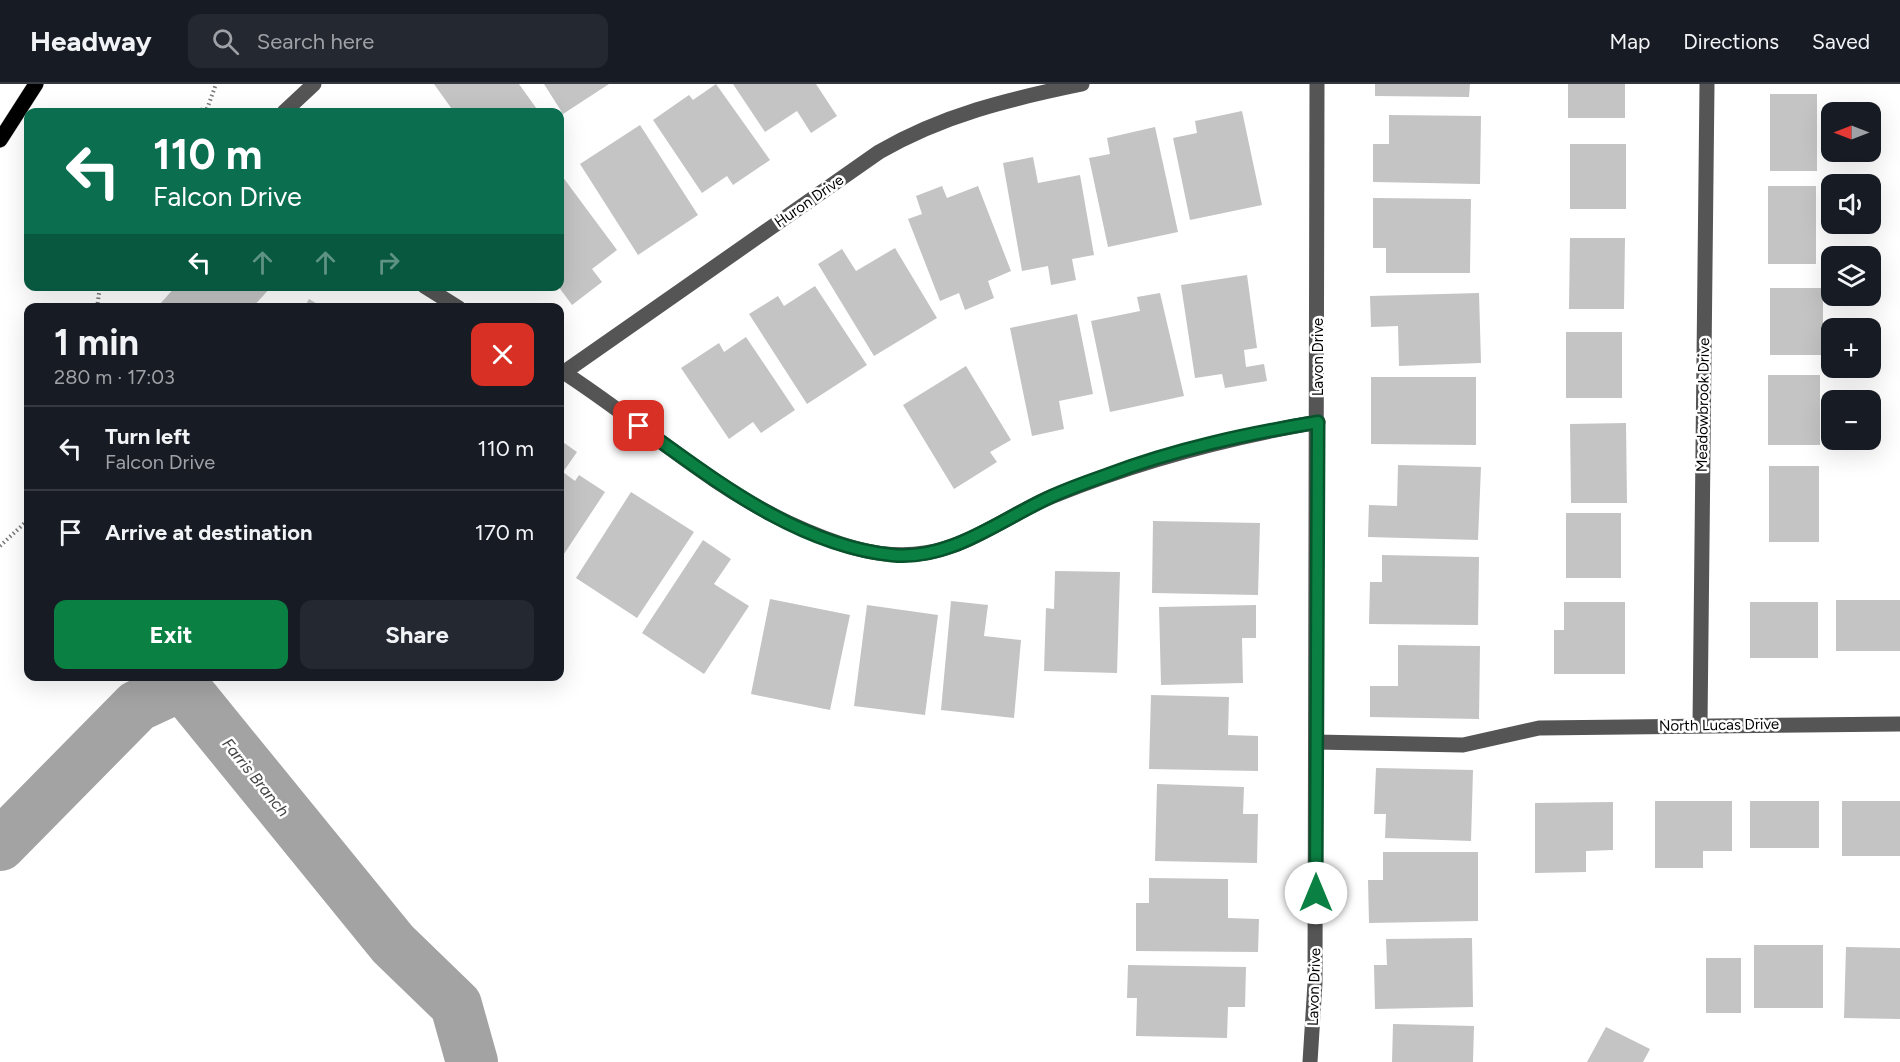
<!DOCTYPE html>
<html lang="en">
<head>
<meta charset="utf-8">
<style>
  :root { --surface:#171b24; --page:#242831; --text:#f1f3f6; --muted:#9ea1a6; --line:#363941; --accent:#0b8043 }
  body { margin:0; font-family:Figtree,sans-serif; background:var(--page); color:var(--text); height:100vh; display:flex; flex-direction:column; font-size:22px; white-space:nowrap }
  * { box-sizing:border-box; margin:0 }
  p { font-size:20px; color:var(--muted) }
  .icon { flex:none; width:33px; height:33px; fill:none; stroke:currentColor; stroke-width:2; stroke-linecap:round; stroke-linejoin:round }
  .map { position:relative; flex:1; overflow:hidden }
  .details { position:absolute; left:24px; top:219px; width:540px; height:378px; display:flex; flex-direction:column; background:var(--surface); border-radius:12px; box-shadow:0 6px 24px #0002 }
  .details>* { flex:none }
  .guide { position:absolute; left:24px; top:24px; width:540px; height:183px; border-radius:12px; box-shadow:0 6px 24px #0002; background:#0b6e4f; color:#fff; overflow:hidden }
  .needle { width:39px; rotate:270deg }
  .buttons { position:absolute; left:1821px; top:18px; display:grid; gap:12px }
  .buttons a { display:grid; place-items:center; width:60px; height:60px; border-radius:12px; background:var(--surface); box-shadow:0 6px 24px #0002; font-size:30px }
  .pin { position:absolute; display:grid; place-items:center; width:51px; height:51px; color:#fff; margin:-26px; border-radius:12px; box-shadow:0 3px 9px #0006 }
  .me { position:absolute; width:66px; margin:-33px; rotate:0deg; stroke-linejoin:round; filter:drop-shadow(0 0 4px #0008) }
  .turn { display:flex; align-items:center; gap:21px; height:126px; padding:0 30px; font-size:27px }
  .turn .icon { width:78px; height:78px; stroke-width:2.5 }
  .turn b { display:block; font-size:42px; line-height:51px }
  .lanes { display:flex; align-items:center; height:57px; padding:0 30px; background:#0003; justify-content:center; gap:30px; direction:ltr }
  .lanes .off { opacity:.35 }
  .round { display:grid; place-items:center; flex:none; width:63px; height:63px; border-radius:12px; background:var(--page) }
  .headline { display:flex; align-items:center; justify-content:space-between; height:102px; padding:0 30px }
  h1 { font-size:36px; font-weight:700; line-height:45px }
  .action { display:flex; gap:12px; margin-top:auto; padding:12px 30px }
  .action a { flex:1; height:69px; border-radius:12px; background:var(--accent); color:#fff; font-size:24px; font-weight:700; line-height:69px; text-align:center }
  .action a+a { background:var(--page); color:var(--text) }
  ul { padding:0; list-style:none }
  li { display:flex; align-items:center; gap:18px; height:84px; padding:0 30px; border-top:2px solid var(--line) }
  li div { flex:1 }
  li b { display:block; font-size:22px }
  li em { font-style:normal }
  header { display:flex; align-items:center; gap:36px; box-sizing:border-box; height:84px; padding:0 30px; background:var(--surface); border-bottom:2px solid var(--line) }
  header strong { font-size:28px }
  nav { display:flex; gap:33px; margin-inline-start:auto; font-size:21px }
  .search { width:420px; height:54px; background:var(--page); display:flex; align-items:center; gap:15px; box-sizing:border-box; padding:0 21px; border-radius:12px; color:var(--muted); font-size:22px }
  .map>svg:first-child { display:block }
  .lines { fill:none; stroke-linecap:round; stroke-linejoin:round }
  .river { stroke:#a3a3a3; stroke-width:52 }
  .building { fill:#c4c4c4 }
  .major-casing { stroke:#dbdbdb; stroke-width:16 }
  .path { stroke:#777; stroke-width:4; stroke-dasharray:1.5 3; stroke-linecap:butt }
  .minor { stroke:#555; stroke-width:15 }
  .major { stroke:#000; stroke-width:15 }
  .route-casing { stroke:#07532c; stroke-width:15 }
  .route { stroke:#0b8043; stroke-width:10 }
  .labels { text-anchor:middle; stroke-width:5; stroke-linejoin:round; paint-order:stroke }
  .street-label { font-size:15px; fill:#000; stroke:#fff }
  .water-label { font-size:16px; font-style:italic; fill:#444; stroke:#fff }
</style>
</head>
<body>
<header>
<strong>Headway</strong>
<div class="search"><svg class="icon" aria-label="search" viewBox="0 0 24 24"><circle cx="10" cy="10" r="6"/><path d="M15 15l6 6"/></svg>Search here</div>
<nav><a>Map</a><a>Directions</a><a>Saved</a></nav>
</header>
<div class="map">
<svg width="1900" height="978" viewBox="0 0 1900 978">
  <rect width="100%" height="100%" fill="#fff"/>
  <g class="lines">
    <path class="river" d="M0 761 137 622 182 601 393 860 456 921 472 978"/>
  </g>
  <g class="building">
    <path d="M434 0H519L539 28H454Z"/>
    <path d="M544 0H609L563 30Z"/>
    <path d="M716 0 770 76 733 101 727 92 702 109 653 36 689 11 693 16Z"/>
    <path d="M733 0H816L837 32 811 49 797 27 765 48Z"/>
    <path d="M1375 0H1470L1469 13 1375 12Z"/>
    <rect x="1568" y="0" width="57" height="34"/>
    <rect x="1770" y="10" width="47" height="77"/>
    <path d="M1242 27 1262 121 1190 136 1173 54 1197 49 1195 37Z"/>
    <path d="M1389 31 1481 32 1480 100 1373 98V60H1389Z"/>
    <path d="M640 41 698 131 638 171 580 80Z"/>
    <path d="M1155 43 1178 148 1108 163 1089 74 1110 70 1107 54Z"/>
    <rect x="1570" y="60" width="56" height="65"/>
    <path d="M1033 73 1038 99 1080 91 1094 171 1072 175 1076 196 1051 201 1048 182 1022 187 1003 79Z"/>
    <path d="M562 92 617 166 592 185 602 198 572 221 558 202 560 94Z"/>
    <path d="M942 102 947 114 978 102 1011 187 988 197 994 214 965 226 959 209 940 217 908 135 922 130 916 112Z"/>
    <rect x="1768" y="102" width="48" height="78"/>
    <path d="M1373 114 1471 115 1470 189H1386V164H1373Z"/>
    <path d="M1570 154H1625L1624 225H1569Z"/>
    <path d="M895 164 937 234 874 272 818 180 842 165 856 187Z"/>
    <path d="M1247 191 1257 264 1244 266 1246 283 1264 280 1267 297 1225 304 1222 290 1195 294 1181 201Z"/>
    <path d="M176 202H272L252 224H164L160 220Z"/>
    <path d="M815 202 867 281 807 320 749 230 778 212 784 222Z"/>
    <rect x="1770" y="204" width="53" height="67"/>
    <path d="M1160 209 1184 312 1110 328 1091 237 1140 227 1137 213Z"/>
    <path d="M1479 209 1481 279 1399 282 1398 242 1371 243 1370 212Z"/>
    <path d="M309 215 324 224H304Z"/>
    <path d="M1077 230 1093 310 1059 317 1064 345 1032 352 1010 244Z"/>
    <rect x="1566" y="248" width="56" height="66"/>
    <path d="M746 253 795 326 761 349 753 338 729 355 681 284 719 259 724 268Z"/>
    <path d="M966 282 1011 356 990 368 997 378 954 405 903 321Z"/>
    <rect x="1768" y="291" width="52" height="70"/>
    <path d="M1371 293H1476V361L1371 360Z"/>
    <path d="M1626 339 1627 419H1571L1570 340Z"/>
    <path d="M560 356 577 368 563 388 575 397 579 391 605 408 560 476Z"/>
    <path d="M1398 381 1481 383 1478 456 1368 453 1369 421 1397 422Z"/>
    <rect x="1769" y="382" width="50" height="76"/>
    <path d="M631 408 694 448 637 534 576 494Z"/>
    <rect x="1566" y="429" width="55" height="65"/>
    <path d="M1153 437 1260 439 1258 511 1152 509Z"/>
    <path d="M703 456 731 475 714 500 749 522 704 590 642 549Z"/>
    <path d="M1382 471 1479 473 1478 541 1369 540 1370 498H1382Z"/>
    <path d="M1055 487 1120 488 1117 589 1044 587 1046 524 1054 525Z"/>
    <path d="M770 515 850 531 830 626 751 610Z"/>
    <rect x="1836" y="516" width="64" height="51"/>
    <path d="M951 517 988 521 984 552 1021 556 1014 634 941 626Z"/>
    <path d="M1564 518H1625V590H1554V546H1564Z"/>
    <rect x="1750" y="518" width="68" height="56"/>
    <path d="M867 521 938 531 925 631 854 622Z"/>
    <path d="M1256 521V554H1242L1243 599 1161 601 1159 523Z"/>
    <path d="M1398 561 1480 562 1479 635 1370 633V602H1398Z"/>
    <path d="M1151 611 1229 613 1228 651 1258 652V687L1149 685Z"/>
    <path d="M1376 684 1473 686 1471 757 1385 754 1386 730H1374Z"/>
    <path d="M1157 700 1244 703 1243 730H1258L1257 779 1155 777Z"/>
    <path d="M1655 717H1732V767H1703V784H1655Z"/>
    <rect x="1750" y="717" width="69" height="47"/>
    <rect x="1842" y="717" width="58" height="55"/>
    <path d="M1613 718V766L1586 767V788L1535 789V719Z"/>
    <path d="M1383 768H1478V837L1369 839 1368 796H1383Z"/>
    <path d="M1149 794 1228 795V834L1259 835 1258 868 1136 867V819H1149Z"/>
    <path d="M1472 854 1473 923 1375 925 1374 881H1387L1386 855Z"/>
    <rect x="1754" y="861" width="69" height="63"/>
    <path d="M1846 863 1900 864V935L1844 934Z"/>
    <rect x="1706" y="874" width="35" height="55"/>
    <path d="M1128 881 1246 883 1245 923H1228L1227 954 1136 952 1137 914H1127Z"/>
    <path d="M1393 940 1474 942 1473 978H1392Z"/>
    <path d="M1606 943 1650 965 1643 978H1587Z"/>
  </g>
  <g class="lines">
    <defs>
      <path id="major" d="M0 56 36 0"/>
    </defs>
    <use href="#major" class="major-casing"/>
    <g class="path">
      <path d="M207 25 216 0"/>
      <path d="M183 28 207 25 212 28"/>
      <path d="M97 224 100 202"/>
      <path d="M0 462 28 436"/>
    </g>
    <g class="minor">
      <path d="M284 28 314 0"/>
      <path d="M424 202 459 224"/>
      <path d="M560 286C637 335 706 400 789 439 830 458 879 477 925 469 971 462 1010 430 1053 412 1139 377 1226 354 1318 338"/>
      <path d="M563 289 879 68C943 31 1009 15 1082 0"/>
      <path d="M1700 641 1707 0"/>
      <path d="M1316 658 1463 661 1539 644 1900 640"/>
      <path d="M1310 978 1315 899 1317 0"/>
    </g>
    <use href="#major" class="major"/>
  </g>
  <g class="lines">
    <defs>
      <path id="route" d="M639 342C715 396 796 461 892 471 948 477 999 437 1048 414 1067 405 1087 398 1107 391 1175 365 1246 350 1318 338L1316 809"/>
    </defs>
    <use href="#route" class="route-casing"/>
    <use href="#route" class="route"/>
  </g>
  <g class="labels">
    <g class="street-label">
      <text transform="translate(809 117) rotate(-35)" y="5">Huron Drive</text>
      <text transform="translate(1318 273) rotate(-90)" y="5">Lavon Drive</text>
      <text transform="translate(1703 321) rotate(-89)" y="5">Meadowbrook Drive</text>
      <text transform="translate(1719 641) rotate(-1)" y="5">North Lucas Drive</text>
      <text transform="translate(1314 903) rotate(-88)" y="5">Lavon Drive</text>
    </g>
    <g class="water-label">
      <text transform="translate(256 693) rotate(51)" y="6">Farris Branch</text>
    </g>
  </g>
</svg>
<div class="buttons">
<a><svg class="needle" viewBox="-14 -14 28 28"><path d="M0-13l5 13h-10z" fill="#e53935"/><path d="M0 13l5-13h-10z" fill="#9ea1a6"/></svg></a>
<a><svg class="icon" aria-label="sound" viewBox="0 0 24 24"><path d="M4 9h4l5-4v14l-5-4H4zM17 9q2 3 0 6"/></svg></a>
<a><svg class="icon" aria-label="layers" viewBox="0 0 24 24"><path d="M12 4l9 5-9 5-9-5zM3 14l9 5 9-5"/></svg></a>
<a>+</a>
<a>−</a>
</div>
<div class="pin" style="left:639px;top:342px;background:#d93025"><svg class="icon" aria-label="arrive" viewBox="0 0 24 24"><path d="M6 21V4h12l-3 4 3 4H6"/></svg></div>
<svg class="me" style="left:1316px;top:809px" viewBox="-20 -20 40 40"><circle r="19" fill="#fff"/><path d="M0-13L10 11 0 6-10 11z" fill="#0b8043"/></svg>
<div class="guide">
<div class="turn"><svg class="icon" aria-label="left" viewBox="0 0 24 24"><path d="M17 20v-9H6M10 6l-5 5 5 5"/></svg><div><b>110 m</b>Falcon Drive</div></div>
<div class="lanes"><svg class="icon" aria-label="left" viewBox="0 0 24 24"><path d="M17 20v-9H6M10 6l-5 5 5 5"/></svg><svg class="icon off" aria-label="ahead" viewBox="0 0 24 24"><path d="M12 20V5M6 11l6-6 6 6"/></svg><svg class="icon off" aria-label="ahead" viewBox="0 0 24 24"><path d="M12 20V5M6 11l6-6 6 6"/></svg><svg class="icon off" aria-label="right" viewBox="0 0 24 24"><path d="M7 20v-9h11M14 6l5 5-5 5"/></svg></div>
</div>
<section class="details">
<div class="headline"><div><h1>1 min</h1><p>280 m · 17:03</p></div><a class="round" style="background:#d93025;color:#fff"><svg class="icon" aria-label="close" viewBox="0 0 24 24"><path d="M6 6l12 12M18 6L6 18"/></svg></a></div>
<ul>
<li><svg class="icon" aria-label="left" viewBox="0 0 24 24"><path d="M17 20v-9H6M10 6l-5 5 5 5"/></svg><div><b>Turn left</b><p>Falcon Drive</p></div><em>110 m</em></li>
<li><svg class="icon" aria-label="arrive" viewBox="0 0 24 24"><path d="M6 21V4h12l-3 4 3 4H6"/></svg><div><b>Arrive at destination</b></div><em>170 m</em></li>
</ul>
<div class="action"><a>Exit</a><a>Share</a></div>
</section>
</div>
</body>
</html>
